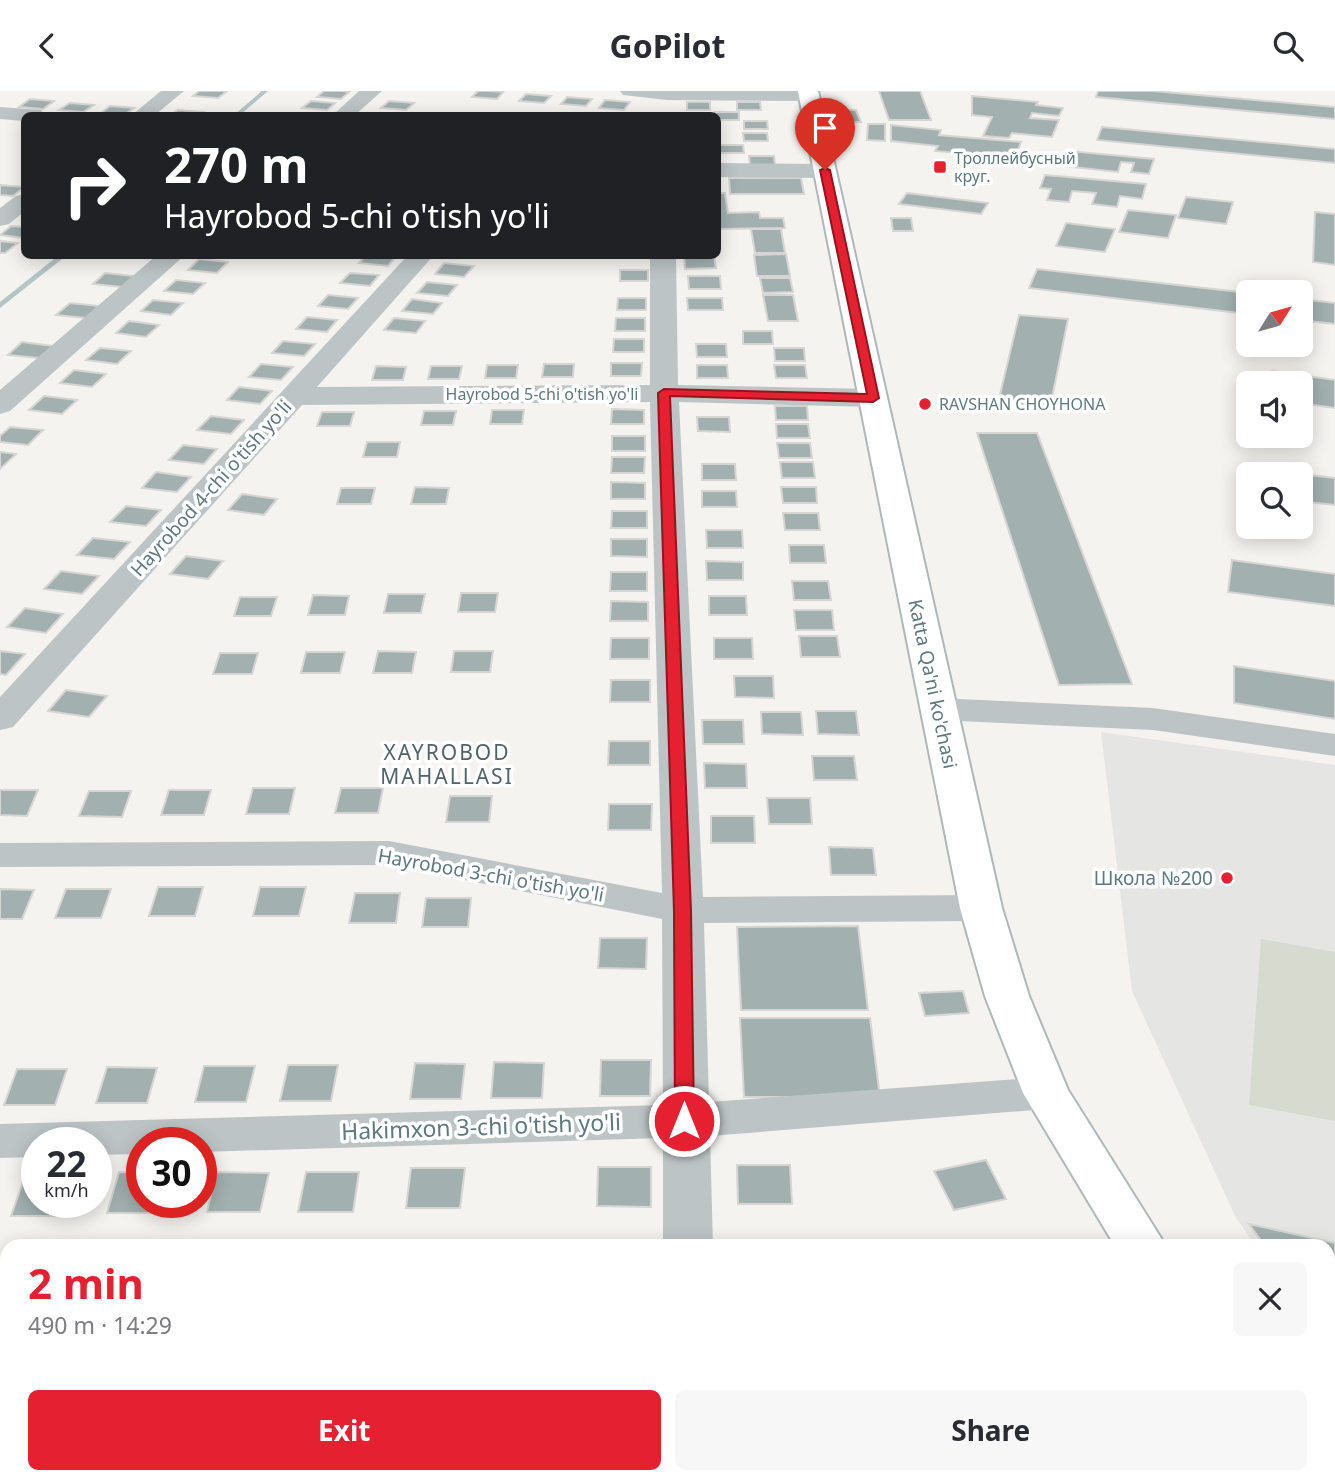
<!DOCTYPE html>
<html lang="en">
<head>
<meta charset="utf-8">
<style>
  :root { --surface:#fff; --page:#f7f7f7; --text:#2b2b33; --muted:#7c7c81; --accent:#e52030 }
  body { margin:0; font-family:"Noto Sans",sans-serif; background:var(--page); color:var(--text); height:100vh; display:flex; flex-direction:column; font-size:26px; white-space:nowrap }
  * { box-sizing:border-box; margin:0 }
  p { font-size:23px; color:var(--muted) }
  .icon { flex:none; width:38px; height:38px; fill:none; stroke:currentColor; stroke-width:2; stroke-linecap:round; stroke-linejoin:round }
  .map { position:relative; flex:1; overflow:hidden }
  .sheet { position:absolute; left:0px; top:1148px; width:1335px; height:245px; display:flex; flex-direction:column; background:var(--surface); border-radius:21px 21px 0 0; box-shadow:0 4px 18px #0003 }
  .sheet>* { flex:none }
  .guide { position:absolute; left:21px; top:21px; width:700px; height:147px; border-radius:10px; box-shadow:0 4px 18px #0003; background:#202124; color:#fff; overflow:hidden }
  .needle { width:46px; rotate:53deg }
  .buttons { position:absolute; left:1236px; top:189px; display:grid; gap:14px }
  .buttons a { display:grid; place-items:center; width:77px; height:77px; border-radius:10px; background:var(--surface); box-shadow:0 4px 18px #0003; font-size:35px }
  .speed { position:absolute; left:21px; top:1036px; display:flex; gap:14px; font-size:35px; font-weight:700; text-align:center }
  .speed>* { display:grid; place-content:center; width:91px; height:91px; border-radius:50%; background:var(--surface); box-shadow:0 4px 18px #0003; line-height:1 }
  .speed small { font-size:18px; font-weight:400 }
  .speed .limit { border:10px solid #d22; background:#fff; color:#111 }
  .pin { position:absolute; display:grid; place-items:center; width:60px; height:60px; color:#fff; margin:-72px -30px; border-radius:50% 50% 50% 0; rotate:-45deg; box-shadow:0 0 7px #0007 }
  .pin .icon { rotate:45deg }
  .me { position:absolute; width:77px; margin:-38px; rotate:0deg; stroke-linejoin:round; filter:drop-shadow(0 0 5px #0008) }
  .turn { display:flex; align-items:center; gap:24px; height:147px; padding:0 28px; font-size:32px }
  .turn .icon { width:91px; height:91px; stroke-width:2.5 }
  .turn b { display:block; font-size:49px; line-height:60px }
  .round { display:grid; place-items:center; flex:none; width:74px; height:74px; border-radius:10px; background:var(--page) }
  .overview { display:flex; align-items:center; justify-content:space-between; height:119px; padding:0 28px }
  h1 { font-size:42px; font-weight:700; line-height:52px; color:var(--accent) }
  .cta { display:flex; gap:14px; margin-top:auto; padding:14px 28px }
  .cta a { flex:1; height:80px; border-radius:10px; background:var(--accent); color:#fff; font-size:28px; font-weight:700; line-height:80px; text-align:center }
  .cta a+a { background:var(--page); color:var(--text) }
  header { display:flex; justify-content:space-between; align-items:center; height:91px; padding:0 28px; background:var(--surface); font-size:32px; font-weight:700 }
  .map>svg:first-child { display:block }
  .built { fill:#e5e5e4 }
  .green { fill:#d6dacf }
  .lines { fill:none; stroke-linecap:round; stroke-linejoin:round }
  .stream { fill:#b4c5c5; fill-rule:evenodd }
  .building { fill:#a2b0b0; stroke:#d6d5d3; stroke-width:2 }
  .major-casing { stroke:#afb7b8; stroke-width:4 }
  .minor { fill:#bdc4c5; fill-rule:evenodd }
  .major { fill:#fff; fill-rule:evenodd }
  .route { fill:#e52030; stroke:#95151f; stroke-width:2 }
  .poi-dot { fill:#e52030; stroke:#fff; stroke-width:2.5 }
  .labels { text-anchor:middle; stroke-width:7; stroke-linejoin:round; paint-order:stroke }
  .far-poi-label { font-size:16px; fill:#5f797c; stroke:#fff; text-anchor:start }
  .far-street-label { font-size:16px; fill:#5f797c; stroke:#fff }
  .street-label { font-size:19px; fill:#5f797c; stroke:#fff }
  .poi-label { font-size:19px; fill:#5f797c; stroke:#fff; text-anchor:end }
  .neighbourhood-label { font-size:21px; letter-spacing:2px; fill:#516467; stroke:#fff }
  .near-street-label { font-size:23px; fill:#5f797c; stroke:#fff }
</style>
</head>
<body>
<header><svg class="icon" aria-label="back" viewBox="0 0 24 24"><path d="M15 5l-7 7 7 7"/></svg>GoPilot<svg class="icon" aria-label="search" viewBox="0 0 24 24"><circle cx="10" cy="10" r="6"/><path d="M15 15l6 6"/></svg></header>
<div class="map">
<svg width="1335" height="1393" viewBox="0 0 1335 1393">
  <rect width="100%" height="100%" fill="#f5f3f0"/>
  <path class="built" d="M1101 641 1335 674V1268L1328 1258V1155H1256L1236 1127 1132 900Z"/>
  <path class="green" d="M1261 848 1335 861V1030L1249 1014Z"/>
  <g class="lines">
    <g class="stream">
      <path d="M262 0H268L240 24H234Z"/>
      <path d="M59 164H67L0 217V211Z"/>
    </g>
  </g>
  <g class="building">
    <path d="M199 0H227L218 7 193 5Z"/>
    <path d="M324 0H342L349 1 341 8 317 6Z"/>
    <path d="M478 0H489L503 1 497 8 472 6Z"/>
    <path d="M879 0H920L931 29H889Z"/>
    <path d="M1098 0H1153L1335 16V28L1096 6Z"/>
    <path d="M526 3 551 5 544 12 519 10Z"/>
    <path d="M972 5 1038 11 1036 14 1063 17 1059 25 1032 22 1030 27 1059 29 1052 46 1012 42 1009 47 983 45 992 26 972 24Z"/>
    <path d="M567 6 592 8 586 15 561 13Z"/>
    <path d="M30 8 54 10 43 18 19 16Z"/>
    <path d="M605 9 630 11 624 19 599 17Z"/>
    <path d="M311 10 335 12 327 19 302 17Z"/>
    <path d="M389 10 414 12 406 19 381 17Z"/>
    <rect x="687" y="11" width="23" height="8"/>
    <path d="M737 11H760L761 19H737Z"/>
    <path d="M70 12 94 14 83 21 59 19Z"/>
    <path d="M110 15 134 17 124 24 100 23Z"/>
    <path d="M178 19 203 21 198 24H170Z"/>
    <path d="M841 19H856L861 31H845Z"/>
    <path d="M715 21H739V29H718Z"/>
    <path d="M744 30H767L768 38H744Z"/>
    <path d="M868 33H885V50L867 49Z"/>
    <path d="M891 34 941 39 939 44 1021 51 1015 67 935 60 938 55 891 50Z"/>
    <path d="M1102 36 1335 58V72L1097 49Z"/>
    <path d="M743 42H767L768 50H744Z"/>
    <path d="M719 54H743L744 62H719Z"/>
    <path d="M1069 60 1154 68 1149 83 1131 81 1134 72 1121 71 1118 81 1063 75Z"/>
    <path d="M749 65H774L775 74H750Z"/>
    <path d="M1045 84 1146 93 1142 108 1120 105 1117 116 1092 113 1096 102 1072 100 1069 111 1047 109 1051 98 1040 97Z"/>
    <path d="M729 87H801L804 103H730Z"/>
    <path d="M0 94 24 96 13 105 0 104Z"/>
    <path d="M718 102H725L728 122 759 121 760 127H783L785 137 718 138Z"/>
    <path d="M907 102 988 112 981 123 899 113Z"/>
    <path d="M1186 106 1233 111 1226 133 1178 127Z"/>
    <path d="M1128 119 1176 124 1168 147 1119 141Z"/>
    <path d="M1315 121 1335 123V174L1313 171Z"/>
    <path d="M891 127H911L913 140H893Z"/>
    <path d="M1066 132 1115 138 1105 161 1056 155Z"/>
    <path d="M11 135 24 136V147L0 144Z"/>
    <path d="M751 138H781L785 162H755Z"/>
    <path d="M0 150 18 152 5 162H0Z"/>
    <path d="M786 163 790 185H757L754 164Z"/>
    <path d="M366 164H397L388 175 359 172Z"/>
    <path d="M684 165H714L716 177 685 178Z"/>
    <path d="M199 168 228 171 217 182 188 179Z"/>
    <path d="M444 172 474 175 464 186 435 183Z"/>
    <path d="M1037 178 1248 202V223L1029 197Z"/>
    <rect x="620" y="179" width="28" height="11"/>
    <path d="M105 182 134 185 122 196 93 193Z"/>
    <path d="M350 182 379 184 370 195 340 192Z"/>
    <path d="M688 185H720L721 198H689Z"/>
    <path d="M760 187H790L793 201 763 202Z"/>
    <path d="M176 189 205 192 193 203 164 200Z"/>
    <path d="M427 191 457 194 448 205 417 202Z"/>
    <path d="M328 204 358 207 348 218 318 215Z"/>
    <path d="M763 204H793L798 230H768Z"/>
    <path d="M618 207H646V219H617Z"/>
    <path d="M687 207H722L723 219H688Z"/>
    <path d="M412 208 442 212 433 223 402 220Z"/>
    <path d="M1300 208 1335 212V233L1300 229Z"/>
    <path d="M153 209 183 212 171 224 141 220Z"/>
    <path d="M70 212 99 215 86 227 56 224Z"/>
    <path d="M1019 224 1068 228 1050 317 998 312Z"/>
    <path d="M307 226 337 229 327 241 296 238Z"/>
    <path d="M394 227 425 230 416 242 384 239Z"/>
    <path d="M616 227H645V240H615Z"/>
    <path d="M129 230 159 234 146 246 116 242Z"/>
    <path d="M743 240H772L773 253H743Z"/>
    <path d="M614 248H644V261H613Z"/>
    <path d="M283 250 315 253 304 265 272 262Z"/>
    <path d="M22 251 53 255 39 267 8 264Z"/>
    <path d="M696 253H726L727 266H697Z"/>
    <path d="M100 257 131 260 117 273 86 269Z"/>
    <path d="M774 257H804L805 270H775Z"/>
    <path d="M611 272H642L641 285H611Z"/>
    <path d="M261 273 293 276 281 289 249 286Z"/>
    <path d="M544 273H574L573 286H542Z"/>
    <path d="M487 274H518L516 287H485Z"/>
    <path d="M697 274H727L728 287H697Z"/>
    <path d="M774 274H805L807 287H776Z"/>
    <path d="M376 275 406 276 403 289H372Z"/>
    <path d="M431 275H462L459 288H428Z"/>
    <path d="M74 279 106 283 92 296 60 292Z"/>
    <path d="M1272 280 1335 289V317L1300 312V292H1268Z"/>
    <path d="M239 296 272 300 260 313 227 309Z"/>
    <path d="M44 305 77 309 62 323 29 319Z"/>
    <path d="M775 315H807L808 329H776Z"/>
    <path d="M612 318 644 319V333H611Z"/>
    <path d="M492 319H524L522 333H490Z"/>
    <path d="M424 320H456L453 334H421Z"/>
    <path d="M322 321H354L350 335H317Z"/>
    <path d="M211 325 244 329 231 343 197 339Z"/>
    <path d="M697 326H729L730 341 698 340Z"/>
    <path d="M776 333H808L810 347H777Z"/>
    <path d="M10 336 43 339 28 354 0 351V345Z"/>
    <path d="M977 342H1037L1132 593 1059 594Z"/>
    <rect x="612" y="345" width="33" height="15"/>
    <path d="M367 351H400L397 366H363Z"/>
    <path d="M777 352H810L812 367H779Z"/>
    <path d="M183 354 217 358 204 373 169 369Z"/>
    <path d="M0 361 16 363 0 378Z"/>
    <path d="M612 366H645L644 382H611Z"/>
    <path d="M780 371H813L815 387H782Z"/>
    <path d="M702 373H735L736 389H702Z"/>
    <path d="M1241 376 1335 387V414L1300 410V383H1248V403L1238 402Z"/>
    <path d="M156 381 191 386 177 401 142 397Z"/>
    <path d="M611 391 645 392V408H611Z"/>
    <path d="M415 396 449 397 446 413H411Z"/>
    <path d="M781 396H816L817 412H783Z"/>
    <path d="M341 397H375L371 413H337Z"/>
    <path d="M702 400H736L737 416H702Z"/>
    <path d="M242 403 277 408 264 424 228 419Z"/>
    <path d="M126 415 161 419 146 435 110 431Z"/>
    <path d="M612 420H647V437H611Z"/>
    <path d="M783 422H818L820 439H785Z"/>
    <path d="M706 439H742L743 457H707Z"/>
    <path d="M93 447 130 451 114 468 77 464Z"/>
    <path d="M611 448H647V466L611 465Z"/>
    <path d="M789 454H824L826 472H790Z"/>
    <path d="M186 465 223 470 208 488 170 483Z"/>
    <path d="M1232 469 1335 483V515L1228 501Z"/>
    <path d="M706 470 743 471V489H707Z"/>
    <path d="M61 480 99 485 82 503 44 498Z"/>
    <path d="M611 481H647V500H610Z"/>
    <path d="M792 490H828L831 509H794Z"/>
    <path d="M461 502H498L495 521H458Z"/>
    <path d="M388 503H425L421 522H384Z"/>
    <path d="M313 504 349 505 345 524H308Z"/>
    <path d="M709 505H746L747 524H709Z"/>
    <path d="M240 506H277L271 525H234Z"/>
    <path d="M611 510 648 511V530H610Z"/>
    <path d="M25 517 63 523 46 542 7 536Z"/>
    <path d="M794 519H832L834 539H796Z"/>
    <path d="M799 545H837L840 566H801Z"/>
    <path d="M611 547H649V568H610Z"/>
    <path d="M714 547H752L753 568H714Z"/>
    <path d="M0 560 25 563 6 584 0 583Z"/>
    <path d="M378 560 416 561 412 582H373Z"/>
    <path d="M454 560H493L490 581H451Z"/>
    <path d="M306 561H345L340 582H301Z"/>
    <path d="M220 562H258L252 583H213Z"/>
    <path d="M1234 575 1335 590V628L1234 612Z"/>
    <path d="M734 585H773L774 607 735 606Z"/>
    <path d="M611 589H650V611H610Z"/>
    <path d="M66 599 107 605 89 626 48 620Z"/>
    <path d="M816 620H856L859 644 818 643Z"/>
    <path d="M761 621H801L803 644 762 643Z"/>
    <path d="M702 629H743L744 653H703Z"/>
    <path d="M609 650H650V674H608Z"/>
    <path d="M812 665H854L857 689H814Z"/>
    <path d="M704 672 746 673 747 697H705Z"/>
    <path d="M253 697H295L289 723H246Z"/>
    <path d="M341 697H383L378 722H335Z"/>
    <path d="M0 699H38L27 725 0 724Z"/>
    <path d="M169 699H211L204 724H161Z"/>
    <path d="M89 700H131L122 726 79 725Z"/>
    <path d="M450 705H492L489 731H446Z"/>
    <path d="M767 707H810L812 733H769Z"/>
    <path d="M609 713H652L651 739H608Z"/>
    <path d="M711 725H754L755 752H711Z"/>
    <path d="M829 756 873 757 876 784H831Z"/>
    <path d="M158 796H203L195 825H149Z"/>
    <path d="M260 796H306L299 825H253Z"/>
    <path d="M0 798 34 799 22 828H0Z"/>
    <path d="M66 798H111L101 827H55Z"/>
    <path d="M355 802H400L396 832H349Z"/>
    <path d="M426 807H471L468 836H422Z"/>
    <path d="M858 835 868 919H741L737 836Z"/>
    <path d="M600 847H647L646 878 598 877Z"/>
    <path d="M963 900 969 922 925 925 919 902Z"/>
    <path d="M740 927H870L880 1006H744Z"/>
    <path d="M601 969H651L650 1005H600Z"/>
    <path d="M494 971 544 972 542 1007H491Z"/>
    <path d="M415 972 465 973 461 1008H410Z"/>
    <path d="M288 974H338L331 1010H280Z"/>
    <path d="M204 975H255L246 1011H195Z"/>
    <path d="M107 976 157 977 147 1012H96Z"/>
    <path d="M17 978H67L55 1014H4Z"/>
    <path d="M986 1069 1006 1108 954 1119 934 1080Z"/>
    <path d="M737 1074H790L792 1113H738Z"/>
    <path d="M598 1076H651V1116L597 1115Z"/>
    <path d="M411 1077H465L460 1117H406Z"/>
    <path d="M119 1081 142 1082V1111H164L161 1122H107Z"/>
    <path d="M216 1081 269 1082 260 1121H207Z"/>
    <path d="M306 1081H359L353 1121H298Z"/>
    <path d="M25 1085H37V1111H70L65 1125H11Z"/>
    <path d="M1249 1133 1335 1152V1216L1328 1218V1155H1265Z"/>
  </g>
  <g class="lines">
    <defs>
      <g id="major">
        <path d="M798 0H818L1002 817 1029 905 1068 999 1166 1155H1115L1023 1002 985 905 960 817Z"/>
        <path d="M1264 1386H1322L1325 1393H1267Z"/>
      </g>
    </defs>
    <use href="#major" class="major-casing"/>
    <g class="minor">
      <path d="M161 0H184L155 24H132Z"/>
      <path d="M359 0H382L355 24H333Z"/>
      <path d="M620 0H817L820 4 816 8 809 10 667 9 623 4Z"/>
      <path d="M0 16 41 19 44 24H24V30L0 28Z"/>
      <path d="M718 72 825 73 833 75 836 80 833 85 825 87 718 86Z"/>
      <path d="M24 103V121L9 133 0 135V117L16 105Z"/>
      <path d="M157 164H185L10 320 0 323V299Z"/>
      <path d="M408 164H434L317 296 650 294V164H676L678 294 873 298 883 301 887 307 883 313 873 316 679 311 703 806 981 804 996 808 1002 817 996 826 981 830 704 832 709 1011 1046 986 1062 990 1069 1002 1062 1014 1046 1018 710 1045 713 1155H663V1047L201 1061V1052H142V1063L96 1064V1052H37V1066L0 1067V1033L663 1014 662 828 389 774 0 776V752L389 750 662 802 650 311 302 314 13 636 0 639V606Z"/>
      <path d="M938 607 1153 617 1335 643V665L1153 639 938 629 925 626 920 618 925 610Z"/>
      <path d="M0 1367H7V1386H723L720 1393H0Z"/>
    </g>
    <use href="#major" class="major"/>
  </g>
  <path class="route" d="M825 77 830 79 879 307 873 311 670 305 691 820 694 1030 691 1035H677L675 1030 674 820 658 302 664 298 867 303 820 79Z"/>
  <g class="poi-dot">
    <rect x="933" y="69" width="14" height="14" rx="3.5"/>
    <circle cx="925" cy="313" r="7"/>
    <circle cx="1227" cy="787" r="7"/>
  </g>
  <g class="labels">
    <g class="far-poi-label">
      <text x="954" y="73">Троллейбусный<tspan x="954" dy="18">круг.</tspan></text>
      <text x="939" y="319">RAVSHAN CHOYHONA</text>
    </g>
    <g class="far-street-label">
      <text x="542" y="309">Hayrobod 5-chi o'tish yo'li</text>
    </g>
    <g class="street-label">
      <text transform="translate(211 397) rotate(-48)" y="7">Hayrobod 4-chi o'tish yo'li</text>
      <text transform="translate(933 593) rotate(78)" y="7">Katta Qa'ni ko'chasi</text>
      <text transform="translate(491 784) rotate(10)" y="7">Hayrobod 3-chi o'tish yo'li</text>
    </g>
    <g class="poi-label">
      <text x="1213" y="794">Школа №200</text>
    </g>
    <g class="neighbourhood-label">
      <text x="447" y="669">XAYROBOD<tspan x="447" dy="24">MAHALLASI</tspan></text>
    </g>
    <g class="near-street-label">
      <text transform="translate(481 1036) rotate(-2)" y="8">Hakimxon 3-chi o'tish yo'li</text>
    </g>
  </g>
</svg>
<div class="buttons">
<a><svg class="needle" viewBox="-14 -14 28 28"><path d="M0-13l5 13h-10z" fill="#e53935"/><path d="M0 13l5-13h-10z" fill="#7c7c81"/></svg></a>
<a><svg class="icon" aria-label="sound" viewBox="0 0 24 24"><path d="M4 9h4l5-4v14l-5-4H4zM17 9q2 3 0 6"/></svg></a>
<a><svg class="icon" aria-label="search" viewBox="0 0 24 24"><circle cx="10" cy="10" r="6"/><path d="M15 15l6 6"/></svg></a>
</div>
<div class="speed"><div>22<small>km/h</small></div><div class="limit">30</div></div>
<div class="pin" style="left:825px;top:79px;background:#d93025"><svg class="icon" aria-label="arrive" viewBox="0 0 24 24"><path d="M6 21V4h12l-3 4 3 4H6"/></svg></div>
<svg class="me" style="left:684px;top:1030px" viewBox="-20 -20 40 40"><circle r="17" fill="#e52030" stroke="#fff" stroke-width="3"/><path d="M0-11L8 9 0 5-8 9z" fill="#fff"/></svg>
<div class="guide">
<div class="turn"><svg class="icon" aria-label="right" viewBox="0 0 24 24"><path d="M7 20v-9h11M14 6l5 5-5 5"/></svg><div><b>270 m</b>Hayrobod 5-chi o'tish yo'li</div></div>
</div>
<section class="sheet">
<div class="overview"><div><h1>2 min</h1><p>490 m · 14:29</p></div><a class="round"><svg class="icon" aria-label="close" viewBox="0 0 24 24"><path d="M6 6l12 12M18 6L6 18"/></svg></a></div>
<div class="cta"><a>Exit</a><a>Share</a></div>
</section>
</div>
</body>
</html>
